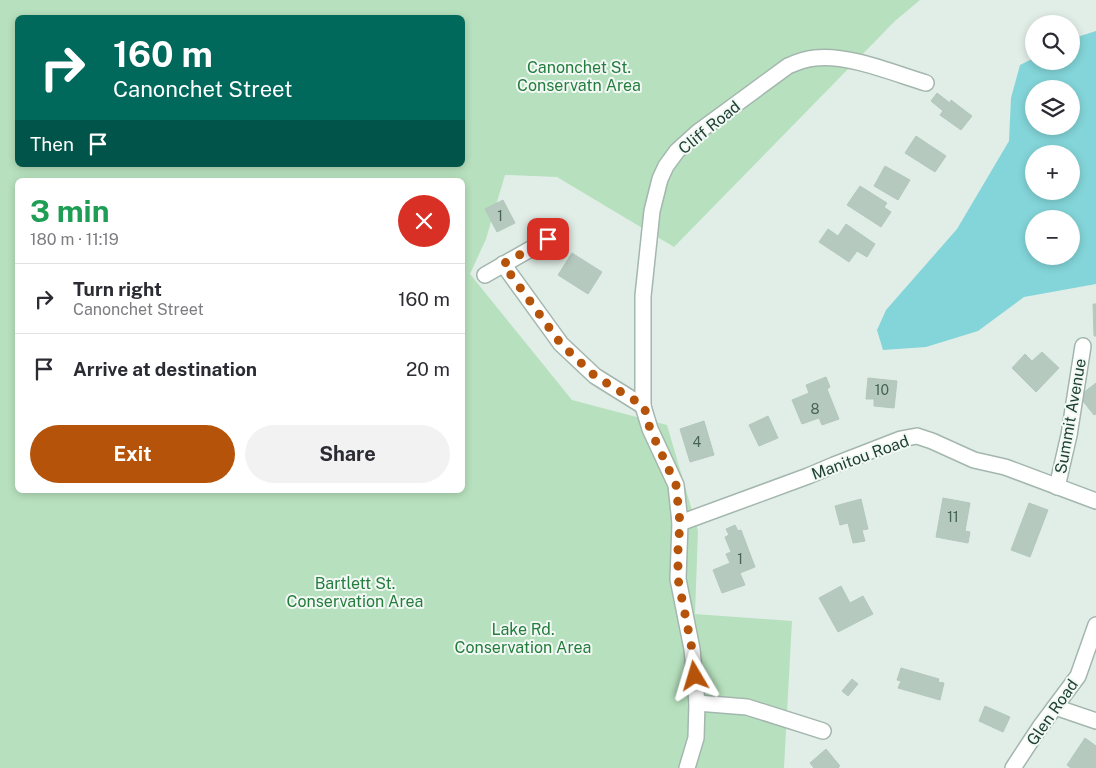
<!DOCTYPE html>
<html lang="en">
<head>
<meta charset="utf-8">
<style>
  :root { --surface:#fff; --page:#f2f2f3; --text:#2b2b33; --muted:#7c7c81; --line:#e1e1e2; --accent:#b45309 }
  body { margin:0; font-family:"Public Sans",sans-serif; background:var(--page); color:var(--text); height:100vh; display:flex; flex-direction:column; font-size:19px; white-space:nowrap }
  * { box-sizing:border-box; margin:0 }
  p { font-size:16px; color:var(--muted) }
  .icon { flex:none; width:28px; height:28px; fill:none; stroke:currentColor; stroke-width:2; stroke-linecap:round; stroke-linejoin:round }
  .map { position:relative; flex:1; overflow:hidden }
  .sheet { position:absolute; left:15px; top:178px; width:450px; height:315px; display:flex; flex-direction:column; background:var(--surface); border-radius:8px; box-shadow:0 2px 8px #0003 }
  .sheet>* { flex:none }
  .hud { position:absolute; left:15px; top:15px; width:450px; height:152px; border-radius:8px; box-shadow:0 2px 8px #0003; background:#00695c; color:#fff; overflow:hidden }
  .tools { position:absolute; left:1025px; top:15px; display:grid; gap:10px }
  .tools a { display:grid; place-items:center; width:55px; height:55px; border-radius:50%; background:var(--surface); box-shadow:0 2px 8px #0003; font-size:25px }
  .pin { position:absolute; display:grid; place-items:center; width:42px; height:42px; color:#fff; margin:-21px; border-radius:10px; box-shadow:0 2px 8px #0006 }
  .me { position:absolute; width:55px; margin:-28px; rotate:353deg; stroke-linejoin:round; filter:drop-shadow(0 0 4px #0008) }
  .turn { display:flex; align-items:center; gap:18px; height:105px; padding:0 15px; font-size:22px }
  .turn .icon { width:65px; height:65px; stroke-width:2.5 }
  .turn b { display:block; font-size:35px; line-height:42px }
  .then { display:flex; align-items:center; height:48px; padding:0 15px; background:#0003; gap:10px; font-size:19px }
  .round { display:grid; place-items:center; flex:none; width:52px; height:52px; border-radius:26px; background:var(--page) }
  .head { display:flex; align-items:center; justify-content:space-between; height:85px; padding:0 15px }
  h1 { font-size:30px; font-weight:700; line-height:38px; color:#1e9e55 }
  .button { display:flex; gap:10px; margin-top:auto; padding:10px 15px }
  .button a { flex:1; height:58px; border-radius:30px; background:var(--accent); color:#fff; font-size:20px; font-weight:700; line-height:58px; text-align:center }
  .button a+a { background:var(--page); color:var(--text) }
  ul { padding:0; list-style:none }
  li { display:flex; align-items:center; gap:15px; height:70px; padding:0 15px; border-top:1px solid var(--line) }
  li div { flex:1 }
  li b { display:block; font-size:19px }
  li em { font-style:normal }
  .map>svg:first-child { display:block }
  .green { fill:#b7e1be; fill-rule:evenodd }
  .water { fill:#83d5d9; fill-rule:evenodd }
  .building { fill:#b6c9bf; stroke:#b3c8bd }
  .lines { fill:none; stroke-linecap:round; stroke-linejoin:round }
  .street-casing { stroke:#a3b7ae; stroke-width:18 }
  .street { stroke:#fff; stroke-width:15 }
  .route { stroke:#b45309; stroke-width:9; stroke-dasharray:0 16.2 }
  .labels { text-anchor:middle; stroke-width:4; stroke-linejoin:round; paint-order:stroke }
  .number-label { font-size:14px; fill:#456357 }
  .park-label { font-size:16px; fill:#247c3d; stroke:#f2f9f5 }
  .street-label { font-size:16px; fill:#1f4134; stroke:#f2f9f5 }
</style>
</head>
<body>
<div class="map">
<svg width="1096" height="768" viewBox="0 0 1096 768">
  <rect width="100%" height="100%" fill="#e1eee7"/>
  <path class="green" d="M0 0H920L895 21 674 247 557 177 505 175 486 239 470 274 572 400 667 425 698 531 695 614 792 621 784 768H0ZM18 18H462V165H18ZM18 180H462V490H18Z"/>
  <path class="water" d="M1096 31V284L1024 297 978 331 926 347 883 350 877 330 886 310 957 229 1009 141 1011 98 1020 65 1034 58V61H1071V39ZM1034 89H1071V126H1034ZM1034 154H1071V191H1034ZM1034 219H1071V256H1034Z"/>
  <g class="building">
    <path d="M937 93 950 103 951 100 972 116 961 130 940 115 943 111 931 101Z"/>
    <path d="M916 136 946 156 935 172 905 153Z"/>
    <path d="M885 166 910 180 898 200 874 186Z"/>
    <path d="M860 186 887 203 884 207 891 212 881 227 847 205Z"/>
    <path d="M503 200 515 223 497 232 485 209Z"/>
    <path d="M846 224 875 244 867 257 857 251 849 262 819 242 828 229 838 236Z"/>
    <path d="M572 253 602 272 588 294 558 275Z"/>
    <path d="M1093 304H1096V336H1094Z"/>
    <path d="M1042 352 1059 368 1036 392 1012 368 1025 354 1032 361Z"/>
    <path d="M826 377 830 387 827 389 839 419 822 425 819 418 802 424 792 400 809 393 806 385Z"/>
    <path d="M868 378 897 381 894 408 874 406V399H866Z"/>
    <path d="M1096 383V414L1094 415 1079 396Z"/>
    <path d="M768 416 778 438 759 446 749 425Z"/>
    <path d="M704 421 714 455 690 462 680 429Z"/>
    <path d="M943 498 970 503 965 531 970 532 968 543 936 537Z"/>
    <path d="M861 499 868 529 862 530 865 541 853 543 848 523 840 525 835 506Z"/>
    <path d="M1029 503 1048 510 1030 557 1011 550Z"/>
    <path d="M735 525 738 531 741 530 755 567 740 573 745 585 722 593 713 570 730 563 726 554 731 552 725 537 729 535 726 529Z"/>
    <path d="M841 586 850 603 863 596 873 614 838 632 819 598Z"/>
    <path d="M901 668 939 679 938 682 944 683 940 700 898 688 901 681 897 680Z"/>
    <path d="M852 679 858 684 848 696 842 691Z"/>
    <path d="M985 706 1010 717 1003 732 979 721Z"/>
    <path d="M1085 738 1096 746V768H1071L1067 765Z"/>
    <path d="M826 749 840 766 838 768H814L810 763Z"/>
  </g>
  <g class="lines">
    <defs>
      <g id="street">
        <path d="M503 264 561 344 595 376 643 406"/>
        <path d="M485 275 548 239"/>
        <path d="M1057 487 1069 435 1083 346"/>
        <path d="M680 523 808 476 834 465 901 439 917 436 932 441 974 460 1005 467 1096 501"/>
        <path d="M697 703 747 707 823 731"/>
        <path d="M1055 707 1096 721"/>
        <path d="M687 768 696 738 697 703 692 649 678 579 680 523 676 485 650 429 643 406V296L652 211 660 179 666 166 677 151 698 132 788 66C797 62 805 59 815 58 848 54 893 73 926 83"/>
        <path d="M1013 768 1040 727 1078 676 1096 625"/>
      </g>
    </defs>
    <use href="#street" class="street-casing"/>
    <use href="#street" class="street"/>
  </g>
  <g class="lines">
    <path class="route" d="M548 239 503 264 561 344 595 376 644 406 650 429 676 485 680 523 678 550V579L692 649 695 676"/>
  </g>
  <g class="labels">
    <g class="number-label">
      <text x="500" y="221">1</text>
      <text x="882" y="395">10</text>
      <text x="815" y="414">8</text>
      <text x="697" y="447">4</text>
      <text x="953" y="522">11</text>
      <text x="740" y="564">1</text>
    </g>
    <g class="park-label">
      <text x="579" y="73">Canonchet St.<tspan x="579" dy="18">Conservatn Area</tspan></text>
      <text x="355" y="589">Bartlett St.<tspan x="355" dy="18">Conservation Area</tspan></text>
      <text x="523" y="635">Lake Rd.<tspan x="523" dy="18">Conservation Area</tspan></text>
    </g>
    <g class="street-label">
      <text transform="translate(709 127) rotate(-39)" y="6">Cliff Road</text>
      <text transform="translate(1070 416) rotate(-80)" y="6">Summit Avenue</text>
      <text transform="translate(860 457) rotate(-20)" y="6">Manitou Road</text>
      <text transform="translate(1052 712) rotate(-55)" y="6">Glen Road</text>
    </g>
  </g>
</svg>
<div class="tools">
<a><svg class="icon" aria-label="search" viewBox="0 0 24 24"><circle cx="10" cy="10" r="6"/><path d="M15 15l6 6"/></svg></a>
<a><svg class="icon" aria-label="layers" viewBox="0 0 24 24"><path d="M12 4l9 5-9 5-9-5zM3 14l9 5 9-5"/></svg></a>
<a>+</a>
<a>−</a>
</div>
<div class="pin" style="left:548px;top:239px;background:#d93025"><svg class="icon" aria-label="arrive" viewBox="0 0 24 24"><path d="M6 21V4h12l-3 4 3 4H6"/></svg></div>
<svg class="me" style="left:695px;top:676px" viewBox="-20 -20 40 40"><path d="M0-17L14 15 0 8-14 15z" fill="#b45309" stroke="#fff" stroke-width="4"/></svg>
<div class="hud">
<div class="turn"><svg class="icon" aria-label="right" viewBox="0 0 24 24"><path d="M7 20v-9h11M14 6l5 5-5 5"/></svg><div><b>160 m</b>Canonchet Street</div></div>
<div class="then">Then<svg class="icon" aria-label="arrive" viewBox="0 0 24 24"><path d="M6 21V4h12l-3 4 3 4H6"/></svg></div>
</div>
<section class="sheet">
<div class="head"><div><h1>3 min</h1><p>180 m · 11:19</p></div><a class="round" style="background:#d93025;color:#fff"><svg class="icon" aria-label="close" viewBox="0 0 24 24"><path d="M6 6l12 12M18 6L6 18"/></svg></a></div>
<ul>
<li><svg class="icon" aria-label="right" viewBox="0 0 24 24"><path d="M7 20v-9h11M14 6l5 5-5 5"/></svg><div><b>Turn right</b><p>Canonchet Street</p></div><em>160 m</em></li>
<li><svg class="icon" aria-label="arrive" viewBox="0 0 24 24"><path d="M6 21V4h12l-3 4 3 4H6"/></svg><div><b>Arrive at destination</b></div><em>20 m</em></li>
</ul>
<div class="button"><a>Exit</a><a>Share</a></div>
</section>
</div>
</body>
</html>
